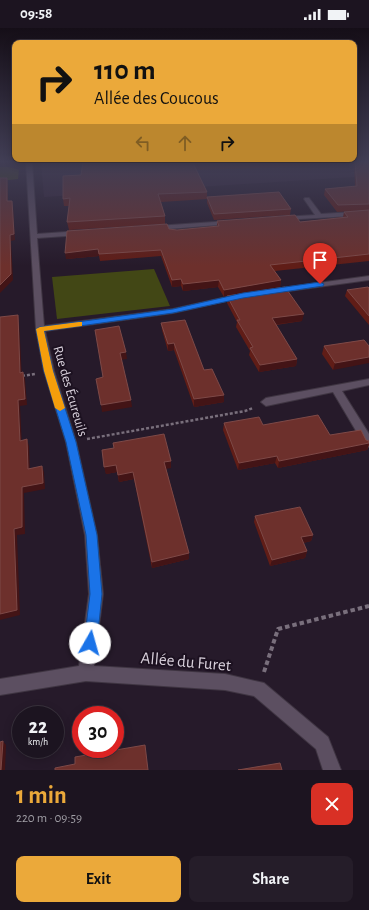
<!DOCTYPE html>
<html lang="en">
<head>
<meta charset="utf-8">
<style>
  :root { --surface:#1c1420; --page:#251d29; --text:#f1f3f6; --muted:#a09ea5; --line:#3a333e; --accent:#eba93a }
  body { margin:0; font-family:"Alegreya Sans",sans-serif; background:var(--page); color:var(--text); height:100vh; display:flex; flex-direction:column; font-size:15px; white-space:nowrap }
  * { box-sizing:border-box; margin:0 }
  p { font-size:13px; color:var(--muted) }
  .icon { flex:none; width:22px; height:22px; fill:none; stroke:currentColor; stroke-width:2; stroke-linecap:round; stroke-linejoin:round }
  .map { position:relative; height:742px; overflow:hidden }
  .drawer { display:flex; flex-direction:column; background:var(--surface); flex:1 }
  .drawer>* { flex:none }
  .top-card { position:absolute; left:12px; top:12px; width:345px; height:122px; border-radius:8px; box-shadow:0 2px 10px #0003,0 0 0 1px var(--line); background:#eba93a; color:#111; overflow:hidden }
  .speed { position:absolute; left:12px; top:678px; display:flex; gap:8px; font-size:20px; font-weight:700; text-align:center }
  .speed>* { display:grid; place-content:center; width:52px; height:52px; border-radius:50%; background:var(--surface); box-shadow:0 2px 10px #0003,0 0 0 1px var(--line); line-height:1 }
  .speed small { font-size:10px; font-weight:400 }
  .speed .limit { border:6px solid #d22; background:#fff; color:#111 }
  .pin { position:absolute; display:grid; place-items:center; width:34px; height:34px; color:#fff; margin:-41px -17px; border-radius:50% 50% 50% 0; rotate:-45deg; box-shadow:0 0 4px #0007 }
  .pin .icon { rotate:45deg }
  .me { position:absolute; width:44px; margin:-22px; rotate:7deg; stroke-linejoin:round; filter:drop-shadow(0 0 3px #0008) }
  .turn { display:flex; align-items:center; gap:14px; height:84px; padding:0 16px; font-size:18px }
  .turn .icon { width:52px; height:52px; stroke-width:2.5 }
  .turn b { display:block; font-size:28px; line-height:34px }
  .lanes { display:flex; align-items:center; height:38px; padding:0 16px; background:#0003; justify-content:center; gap:20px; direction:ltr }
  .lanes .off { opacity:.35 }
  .round { display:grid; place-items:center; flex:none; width:42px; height:42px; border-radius:8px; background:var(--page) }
  .headline { display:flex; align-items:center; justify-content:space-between; height:68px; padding:0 16px }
  h1 { font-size:24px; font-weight:600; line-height:30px; color:var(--accent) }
  .action { display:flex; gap:8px; margin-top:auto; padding:8px 16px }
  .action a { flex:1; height:46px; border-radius:8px; background:var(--accent); color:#111; font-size:16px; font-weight:600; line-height:46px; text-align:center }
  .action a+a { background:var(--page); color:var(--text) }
  .status { display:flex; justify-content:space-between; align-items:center; height:28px; padding:0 20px; background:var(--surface); direction:ltr }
  .status svg { height:11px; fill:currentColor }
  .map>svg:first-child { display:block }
  .built { fill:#322337 }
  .green { fill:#424715 }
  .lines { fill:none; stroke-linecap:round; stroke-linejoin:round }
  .minor-casing { stroke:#3f3542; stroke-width:2 }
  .path-far1 { stroke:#796f7c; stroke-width:2.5; stroke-dasharray:3 2; stroke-linecap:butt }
  .path { stroke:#796f7c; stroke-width:4; stroke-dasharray:4.5 3; stroke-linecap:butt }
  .minor { fill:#5c4f61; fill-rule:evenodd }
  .wall { fill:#601d17 }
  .shaded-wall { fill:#431416 }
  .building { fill:#6d302c; stroke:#7d4947 }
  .route { fill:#1a73e8; stroke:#114b97 }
  .slow { fill:#f59e0b }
  .labels { text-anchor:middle; stroke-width:4; stroke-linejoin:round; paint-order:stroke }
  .street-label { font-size:14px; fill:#d7cfda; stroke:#1c1120 }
  .near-street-label { font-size:17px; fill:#d7cfda; stroke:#1c1120 }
</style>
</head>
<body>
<div class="status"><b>09:58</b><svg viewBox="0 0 49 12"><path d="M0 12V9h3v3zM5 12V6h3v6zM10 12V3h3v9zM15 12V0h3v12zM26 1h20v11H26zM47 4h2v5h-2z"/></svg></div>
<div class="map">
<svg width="369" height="742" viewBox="0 0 369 742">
  <rect width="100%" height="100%" fill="#261a2a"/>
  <path class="built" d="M41 134H369V148L44 169Z"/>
  <g class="green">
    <path d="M0 139H9L19 142 18 151 0 153Z"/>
    <path d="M154 241 170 278 57 291 52 249Z"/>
  </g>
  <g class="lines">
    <defs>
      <g id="minor">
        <path d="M26 134H32L37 206 80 203 83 205 80 207 37 210 44 298 173 281 240 266 244 268 240 270 173 285 45 303 54 343 76 414 97 507 103 566 94 638 225 646 264 655 328 709 341 742H323L316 721 254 668 225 662 86 653 0 667V651L79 638 89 566 85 507 66 414 44 343 36 301Z"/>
        <path d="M305 170H309L321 186 369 183V187L281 192 280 191 283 189 315 187 304 171Z"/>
        <path d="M229 193 232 195 231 196 156 202 153 200 156 198Z"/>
        <path d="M369 248V252L274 265 270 263 274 261Z"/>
        <path d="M369 351V357L342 363 369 406V419L365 418 333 364 266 378 261 374 266 370Z"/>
      </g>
    </defs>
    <use href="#minor" class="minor-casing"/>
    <g class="path-far1">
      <path d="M22 348 35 346"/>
      <path d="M87 411 245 383 253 380"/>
    </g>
    <path class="path" d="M264 644 278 601 369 578"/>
    <use href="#minor" class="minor"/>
  </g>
  <g class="wall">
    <path d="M83 134H310L309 138 196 142 207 164V171L161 174 165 188V196L69 202 67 194 69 178H64L63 171 81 147Z"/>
    <path d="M354 134H369V182L337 184 324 167 325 161 355 158Z"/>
    <path d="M207 169 291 181 290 187 214 192 207 175Z"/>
    <path d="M369 182V233L275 243 281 252 280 259 224 269 218 259 183 263 181 258 172 259 161 228 100 233 99 228 66 231 169 201 177 202 217 198V193L300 194 343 189 344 184Z"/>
    <path d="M369 260V297L345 268 347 262Z"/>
    <path d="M227 268 302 293 276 297 297 331 296 338 259 344 249 327 250 323 236 299 237 294 227 275Z"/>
    <path d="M161 295 204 342 224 367V374L194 379 174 322 168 323 162 302Z"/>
    <path d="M364 312 333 342 322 326 324 318Z"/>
    <path d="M224 395 263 397 330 407 366 412 369 413V417L367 422 278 440 275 435 238 442 223 402Z"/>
    <path d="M102 422 171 433V440H166L189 525V531L152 540 134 451 119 454 117 444 106 446Z"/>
    <path d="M255 488 313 507 311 513 303 515 307 523 305 530 270 538 254 494Z"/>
  </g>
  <g class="shaded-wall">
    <path d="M7 150 8 155V179L7 173Z"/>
    <path d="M12 173 13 178 15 212 11 213 13 252 0 265V257L10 207Z"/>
    <path d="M98 221 99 228 66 231 65 225Z"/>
    <path d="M181 251V258L172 259V252Z"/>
    <path d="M219 252 218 259 183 263V256Z"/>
    <path d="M281 252 280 259 224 269V262Z"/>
    <path d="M304 286 302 293 271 297 272 290Z"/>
    <path d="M18 287 19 293 22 351 20 345Z"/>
    <path d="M174 315V322L168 323V316Z"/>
    <path d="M126 324 127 331 120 332V325Z"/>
    <path d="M369 329V335L333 342 335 335Z"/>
    <path d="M297 331 296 338 259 344 260 337Z"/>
    <path d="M23 344 25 351 27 377 20 378 22 419 20 413 18 372Z"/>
    <path d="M224 367V374L194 379V371Z"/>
    <path d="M131 372 132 379 102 384 101 377Z"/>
    <path d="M27 411 29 418 30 447 28 441Z"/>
    <path d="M369 415 367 422 278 440 279 433Z"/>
    <path d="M277 428 275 435 238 442 239 435Z"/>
    <path d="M171 433V440L165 441 164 434Z"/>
    <path d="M116 437 117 444 106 446 104 439Z"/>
    <path d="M42 438 44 444 45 461 24 465 25 506 17 507 20 587 0 592V586L22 459Z"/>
    <path d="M133 444 134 451 119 454 118 447Z"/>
    <path d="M313 507 311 513 299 516 301 509Z"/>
    <path d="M307 523 305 530 270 538 272 532Z"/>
    <path d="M189 525V531L152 540V534Z"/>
    <path d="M3 713 6 717 5 742H1Z"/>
  </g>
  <g class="building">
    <path d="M83 134H210L193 135 207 164 158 166 165 188 67 194 70 170 63 171V148L81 147Z"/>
    <path d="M355 134H369V176L338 177 325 161 357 158Z"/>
    <path d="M0 150H7V173H12L14 206 10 207 11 246 0 257Z"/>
    <path d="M279 164 291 181 214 186 207 169Z"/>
    <path d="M369 182V226L270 237 281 252 224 262 219 252 183 256 181 251 172 252 161 222 99 226 98 221 65 225 67 203 167 196 169 201 177 202 219 198 217 193 295 187 300 194 348 189 344 184Z"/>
    <path d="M285 259 304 286 272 290 297 331 260 337 250 320 253 319 237 292H240L227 268Z"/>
    <path d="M368 259 369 260V288L347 262Z"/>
    <path d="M18 287 20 345 23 344 25 371 18 372 20 413 27 411 28 441 42 438 43 455 22 459V499L14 501 17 582 0 586V289Z"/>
    <path d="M185 292 204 342 212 341 224 367 194 371 174 315 168 316 161 295Z"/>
    <path d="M119 298 126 324 120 325 131 372 101 377 96 351 103 349 95 302Z"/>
    <path d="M364 312 369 318V329L335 335 324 318Z"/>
    <path d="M318 387 330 407 361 402 366 412 369 413V415L279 433 277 428 239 435 224 395 259 389 263 397Z"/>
    <path d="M164 406 171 433 164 434 189 525 152 534 133 444 118 447 116 437 104 439 102 422 114 420 113 415Z"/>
    <path d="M300 479 313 507 301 509 307 523 272 532 255 488Z"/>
    <path d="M3 713 1 742H0V714Z"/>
    <path d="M145 717 148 742H55V740L75 736V729Z"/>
    <path d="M280 735 282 742H238Z"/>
  </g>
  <linearGradient id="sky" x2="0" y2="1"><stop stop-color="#150e17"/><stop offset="0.56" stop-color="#413e55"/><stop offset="1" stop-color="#413e55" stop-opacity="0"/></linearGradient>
  <rect width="369" height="238" fill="url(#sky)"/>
  <path class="route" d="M320 254 324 256 323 258 243 270 173 285 44 303 53 343 76 414 97 507 102 566 97 615 95 619 90 621 86 619 84 615 90 566 86 507 66 414 44 343 36 301 40 299 173 281 243 265Z"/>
  <path class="slow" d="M79 294H82V298L44 303 53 343 65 380 60 383 55 380 44 343 36 301 40 299Z"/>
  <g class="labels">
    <g class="street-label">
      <text transform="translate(71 363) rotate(74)" y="5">Rue des Écureuils</text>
    </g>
    <g class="near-street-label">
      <text transform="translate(186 633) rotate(5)" y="6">Allée du Furet</text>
    </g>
  </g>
</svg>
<div class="speed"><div>22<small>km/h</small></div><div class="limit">30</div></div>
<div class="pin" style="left:320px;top:256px;background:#d93025"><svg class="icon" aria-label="arrive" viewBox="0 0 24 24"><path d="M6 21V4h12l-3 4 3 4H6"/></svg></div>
<svg class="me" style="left:90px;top:615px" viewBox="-20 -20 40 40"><circle r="19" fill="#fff"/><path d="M0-13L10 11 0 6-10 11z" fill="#1a73e8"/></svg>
<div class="top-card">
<div class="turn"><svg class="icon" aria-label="right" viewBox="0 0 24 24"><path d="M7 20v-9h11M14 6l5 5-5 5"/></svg><div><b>110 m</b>Allée des Coucous</div></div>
<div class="lanes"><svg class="icon off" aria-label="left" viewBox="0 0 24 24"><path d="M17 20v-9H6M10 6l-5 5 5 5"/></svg><svg class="icon off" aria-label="ahead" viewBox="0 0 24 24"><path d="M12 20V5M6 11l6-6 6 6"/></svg><svg class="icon" aria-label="right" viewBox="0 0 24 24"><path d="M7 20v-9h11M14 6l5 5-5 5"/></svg></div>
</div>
</div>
<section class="drawer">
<div class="headline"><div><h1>1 min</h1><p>220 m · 09:59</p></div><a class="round" style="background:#d93025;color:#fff"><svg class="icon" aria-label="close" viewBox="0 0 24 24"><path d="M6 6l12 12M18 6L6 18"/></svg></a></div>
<div class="action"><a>Exit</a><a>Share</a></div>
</section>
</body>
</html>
